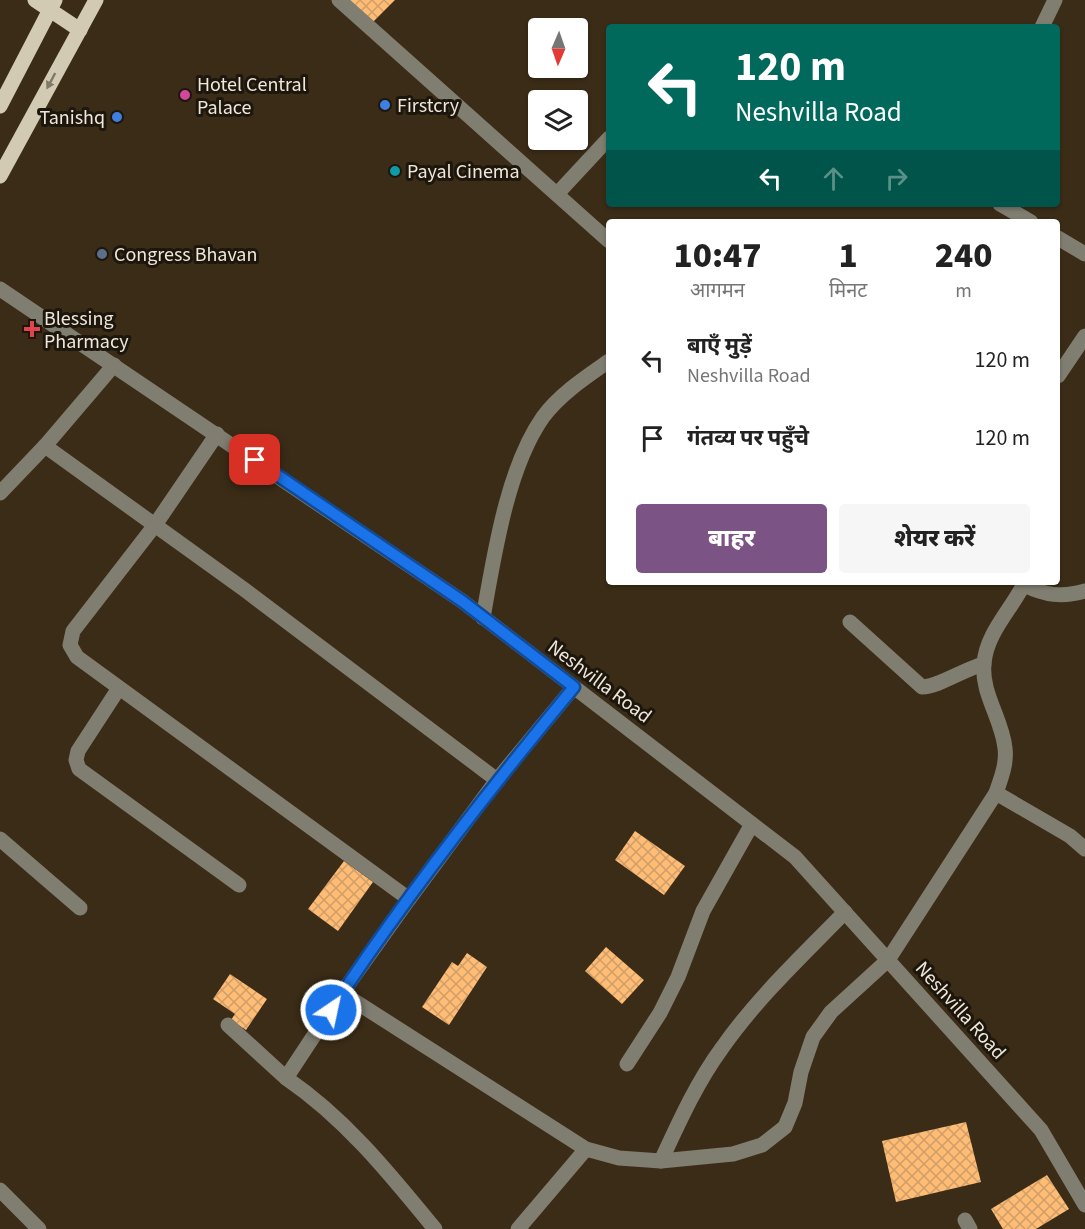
<!DOCTYPE html>
<html lang="hi">
<head>
<meta charset="utf-8">
<style>
  :root { --surface:#fff; --page:#f6f6f6; --text:#222; --muted:#767676; --accent:#7c5385 }
  body { margin:0; font-family:"Source Sans 3","Noto Sans Devanagari",sans-serif; background:var(--page); color:var(--text); height:100vh; display:flex; flex-direction:column; font-size:22px; white-space:nowrap }
  * { box-sizing:border-box; margin:0 }
  p { font-size:20px; color:var(--muted) }
  .icon { flex:none; width:33px; height:33px; fill:none; stroke:currentColor; stroke-width:2; stroke-linecap:round; stroke-linejoin:round }
  .map { position:relative; flex:1; overflow:hidden }
  .side { position:absolute; left:606px; top:219px; width:454px; height:366px; display:flex; flex-direction:column; background:var(--surface); border-radius:6px; box-shadow:0 2px 4px #0004 }
  .side>* { flex:none }
  .hud { position:absolute; left:606px; top:24px; width:454px; height:183px; border-radius:6px; box-shadow:0 2px 4px #0004; background:#00695c; color:#fff; overflow:hidden }
  .needle { width:39px; rotate:182deg }
  .tools { position:absolute; left:528px; top:18px; display:grid; gap:12px }
  .tools a { display:grid; place-items:center; width:60px; height:60px; border-radius:6px; background:var(--surface); box-shadow:0 2px 4px #0004; font-size:30px }
  .pin { position:absolute; display:grid; place-items:center; width:51px; height:51px; color:#fff; margin:-26px; border-radius:12px; box-shadow:0 3px 9px #0006 }
  .me { position:absolute; width:66px; margin:-33px; rotate:34deg; stroke-linejoin:round; filter:drop-shadow(0 0 4px #0008) }
  .turn { display:flex; align-items:center; gap:21px; height:126px; padding:0 30px; font-size:27px }
  .turn .icon { width:78px; height:78px; stroke-width:2.5 }
  .turn b { display:block; font-size:42px; line-height:51px }
  .lanes { display:flex; align-items:center; height:57px; padding:0 30px; background:#0003; justify-content:center; gap:30px; direction:ltr }
  .lanes .off { opacity:.35 }
  .eta { display:flex; justify-content:space-evenly; align-items:center; height:102px; text-align:center }
  .eta b { font-size:36px; font-weight:800; line-height:42px }
  .action { display:flex; gap:12px; margin-top:auto; padding:12px 30px }
  .action a { flex:1; height:69px; border-radius:6px; background:var(--accent); color:#fff; font-size:24px; font-weight:800; line-height:69px; text-align:center }
  .action a+a { background:var(--page); color:var(--text) }
  ul { padding:0; list-style:none }
  li { display:flex; align-items:center; gap:18px; height:78px; padding:0 30px }
  li div { flex:1 }
  li b { display:block; font-size:22px }
  li em { font-style:normal }
  .map>svg:first-child { display:block }
  .building { fill:url(#building-cross-hatch) }
  .lines { fill:none; stroke-linecap:round; stroke-linejoin:round }
  .minor { stroke:#807d71; stroke-width:15 }
  .major { stroke:#d2cab2; stroke-width:15 }
  .oneway { fill:#807968 }
  .route-casing { stroke:#114b97; stroke-width:15 }
  .route { stroke:#1a73e8; stroke-width:10 }
  .hotel-dot { fill:#d1479c; stroke:#1c160d; stroke-width:2 }
  .shop-dot { fill:#3f7fe0; stroke:#1c160d; stroke-width:2 }
  .culture-dot { fill:#0f9aa8; stroke:#1c160d; stroke-width:2 }
  .service-dot { fill:#5c6f8a; stroke:#1c160d; stroke-width:2 }
  .health-dot { fill:#e0444e; stroke:#1c160d; stroke-width:2 }
  .labels { text-anchor:middle; stroke-width:6; stroke-linejoin:round; paint-order:stroke }
  .poi-label { font-size:20px; fill:#f0e7da; stroke:#1c160d; text-anchor:start }
  .street-label { font-size:20px; fill:#f0e7da; stroke:#1c160d }
</style>
</head>
<body>
<div class="map">
<svg width="1085" height="1229" viewBox="0 0 1085 1229">
  <defs>
    <pattern id="building-cross-hatch" width="8" height="8" patternUnits="userSpaceOnUse" patternTransform="scale(1.5)"><rect width="8" height="8" fill="#febc75"/><path d="M0 0l8 8M0 8l8-8" fill="none" stroke="#d09e68"/></pattern>
  </defs>
  <rect width="100%" height="100%" fill="#3b2c17"/>
  <g class="building">
    <path d="M346 0H395L371 24Z"/>
    <path d="M635 831 685 866 664 895 615 860Z"/>
    <path d="M344 861 373 882 338 931 308 909Z"/>
    <path d="M606 947 644 980 622 1004 585 971Z"/>
    <path d="M467 953 487 967 449 1025 422 1007 452 962 458 966Z"/>
    <path d="M230 974 267 999 246 1030 231 1020 235 1014 213 999Z"/>
    <path d="M966 1122 981 1182 896 1202 882 1141Z"/>
    <path d="M1047 1175 1069 1209 1036 1229H1003L991 1209Z"/>
  </g>
  <g class="lines">
    <g class="minor">
      <path d="M339 0 609 241"/>
      <path d="M1042 27 1055 0"/>
      <path d="M557 194 609 138"/>
      <path d="M1000 204 1031 222"/>
      <path d="M1058 238 1085 254"/>
      <path d="M0 289 462 601 795 857 1041 1130 1085 1205"/>
      <path d="M1058 376 1085 336"/>
      <path d="M217 434 155 525 73 631 70 645 77 657 409 899 342 993 586 1149 619 1158 661 1161 733 1154 762 1145 785 1127 795 1103 801 1072 813 1037 831 1012 888 960 996 793C1001 778 1007 764 1005 748 1002 719 981 693 984 664 986 633 1012 609 1025 582"/>
      <path d="M45 446 245 590 497 780 409 899"/>
      <path d="M0 493 45 446 114 365"/>
      <path d="M1024 585C1045 595 1062 598 1085 591"/>
      <path d="M483 618C494 556 507 468 543 417 560 394 586 377 609 361"/>
      <path d="M850 622 922 687C938 687 964 669 984 664"/>
      <path d="M119 688 78 751 76 760 79 769 239 885"/>
      <path d="M497 780 574 687"/>
      <path d="M996 793 1070 836 1085 849"/>
      <path d="M0 839 80 908"/>
      <path d="M228 1025 286 1078 342 993"/>
      <path d="M627 1064 660 1013 678 977 703 911 752 824"/>
      <path d="M286 1078C346 1119 390 1174 435 1229"/>
      <path d="M661 1161C679 1122 697 1082 722 1048 757 998 802 956 845 912"/>
      <path d="M0 1190 39 1229"/>
      <path d="M965 1220 970 1229"/>
      <path d="M518 1229 586 1149"/>
    </g>
    <g class="major">
      <path d="M35 0 80 30"/>
      <path d="M0 106 55 0"/>
      <path d="M0 176 96 0"/>
    </g>
  </g>
  <defs><path id="oneway-solid" d="M-6-.8H1V-3.2L6.5 0L1 3.2V.8H-6Z" transform="scale(1.5)"/></defs>
  <use class="oneway" href="#oneway-solid" transform="translate(51 81) rotate(118)"/>
  <g class="lines">
    <defs>
      <path id="route" d="M255 460 462 601 574 687C488 791 405 897 331 1010"/>
    </defs>
    <use href="#route" class="route-casing"/>
    <use href="#route" class="route"/>
  </g>
  <circle class="hotel-dot" cx="185" cy="95" r="6"/>
  <g class="shop-dot">
    <circle cx="385" cy="105" r="6"/>
    <circle cx="117" cy="117" r="6"/>
  </g>
  <circle class="culture-dot" cx="395" cy="171" r="6"/>
  <circle class="service-dot" cx="102" cy="254" r="6"/>
  <path class="health-dot" d="M29 320h6v6h6v6h-6v6h-6v-6h-6v-6h6z"/>
  <g class="labels">
    <g class="poi-label">
      <text x="197" y="91">Hotel Central<tspan x="197" dy="23">Palace</tspan></text>
      <text x="397" y="112">Firstcry</text>
      <text x="105" y="124" text-anchor="end">Tanishq</text>
      <text x="407" y="178">Payal Cinema</text>
      <text x="114" y="261">Congress Bhavan</text>
      <text x="44" y="325">Blessing<tspan x="44" dy="23">Pharmacy</tspan></text>
    </g>
    <g class="street-label">
      <text transform="translate(600 681) rotate(37)" y="7">Neshvilla Road</text>
      <text transform="translate(961 1010) rotate(48)" y="7">Neshvilla Road</text>
    </g>
  </g>
</svg>
<div class="tools">
<a><svg class="needle" viewBox="-14 -14 28 28"><path d="M0-13l5 13h-10z" fill="#e53935"/><path d="M0 13l5-13h-10z" fill="#767676"/></svg></a>
<a><svg class="icon" aria-label="layers" viewBox="0 0 24 24"><path d="M12 4l9 5-9 5-9-5zM3 14l9 5 9-5"/></svg></a>
</div>
<div class="pin" style="left:255px;top:460px;background:#d93025"><svg class="icon" aria-label="arrive" viewBox="0 0 24 24"><path d="M6 21V4h12l-3 4 3 4H6"/></svg></div>
<svg class="me" style="left:331px;top:1010px" viewBox="-20 -20 40 40"><circle r="17" fill="#1a73e8" stroke="#fff" stroke-width="3"/><path d="M0-11L8 9 0 5-8 9z" fill="#fff"/></svg>
<div class="hud">
<div class="turn"><svg class="icon" aria-label="left" viewBox="0 0 24 24"><path d="M17 20v-9H6M10 6l-5 5 5 5"/></svg><div><b>120 m</b>Neshvilla Road</div></div>
<div class="lanes"><svg class="icon" aria-label="left" viewBox="0 0 24 24"><path d="M17 20v-9H6M10 6l-5 5 5 5"/></svg><svg class="icon off" aria-label="ahead" viewBox="0 0 24 24"><path d="M12 20V5M6 11l6-6 6 6"/></svg><svg class="icon off" aria-label="right" viewBox="0 0 24 24"><path d="M7 20v-9h11M14 6l5 5-5 5"/></svg></div>
</div>
<section class="side">
<div class="eta">
<div><b>10:47</b><p>आगमन</p></div>
<div><b>1</b><p>मिनट</p></div>
<div><b>240</b><p>m</p></div>
</div>
<ul>
<li><svg class="icon" aria-label="left" viewBox="0 0 24 24"><path d="M17 20v-9H6M10 6l-5 5 5 5"/></svg><div><b>बाएँ मुड़ें</b><p>Neshvilla Road</p></div><em>120 m</em></li>
<li><svg class="icon" aria-label="arrive" viewBox="0 0 24 24"><path d="M6 21V4h12l-3 4 3 4H6"/></svg><div><b>गंतव्य पर पहुँचे</b></div><em>120 m</em></li>
</ul>
<div class="action"><a>बाहर</a><a>शेयर करें</a></div>
</section>
</div>
</body>
</html>
